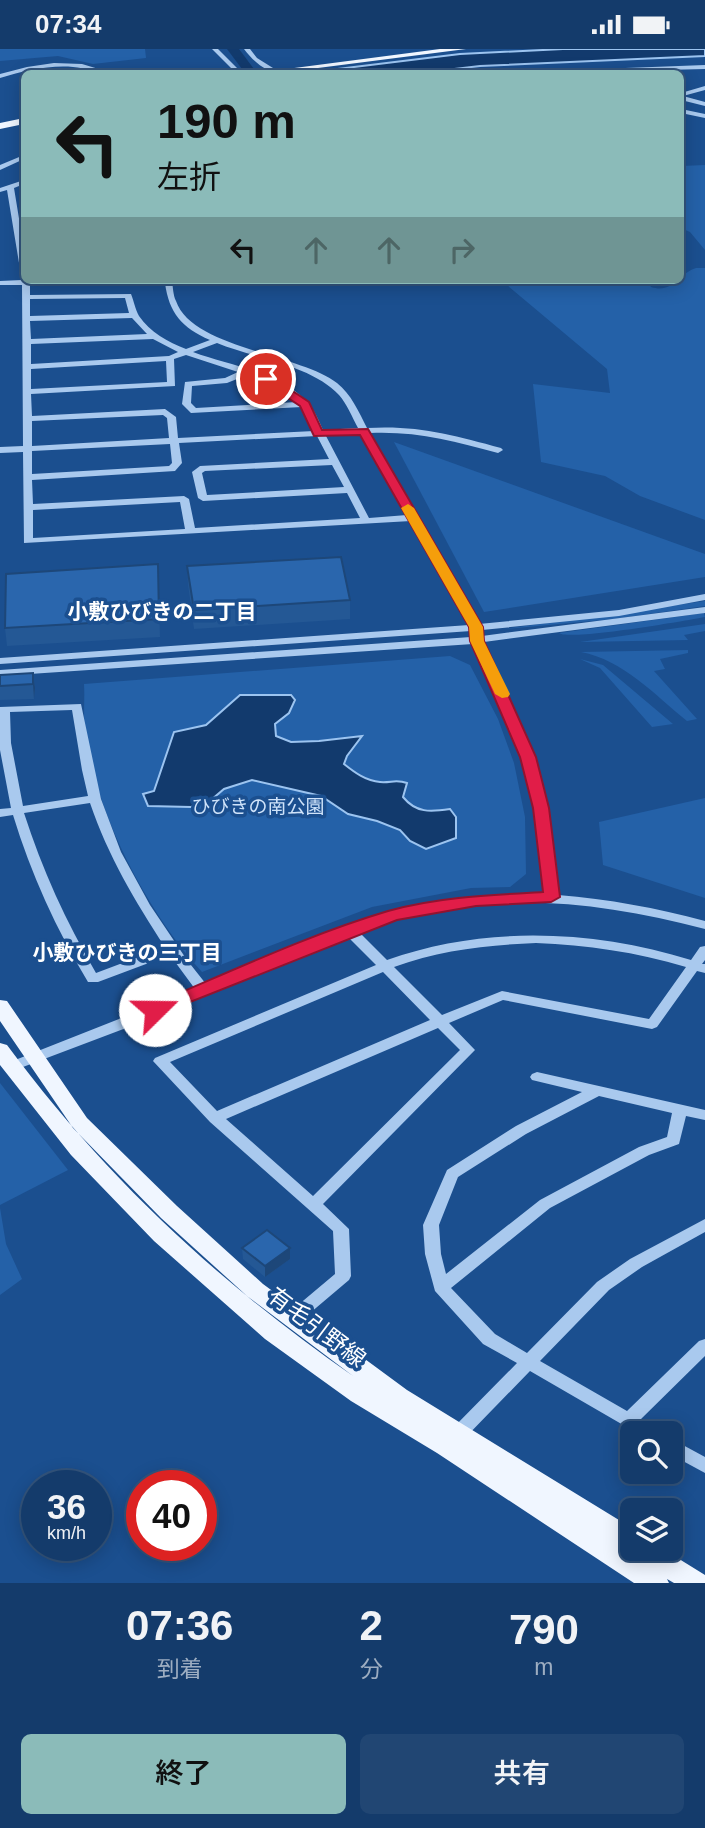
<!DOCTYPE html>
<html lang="ja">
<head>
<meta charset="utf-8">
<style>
  :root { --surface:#143b6b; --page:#214673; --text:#f1f3f6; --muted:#9dadc1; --line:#33557e; --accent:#8bbbb9 }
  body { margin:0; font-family:Helvetica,"Noto Sans JP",sans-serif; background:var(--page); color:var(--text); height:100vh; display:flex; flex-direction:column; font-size:26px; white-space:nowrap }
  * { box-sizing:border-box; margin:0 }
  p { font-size:23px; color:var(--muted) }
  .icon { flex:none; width:38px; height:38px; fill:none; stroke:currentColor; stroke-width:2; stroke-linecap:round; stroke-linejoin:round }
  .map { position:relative; height:1534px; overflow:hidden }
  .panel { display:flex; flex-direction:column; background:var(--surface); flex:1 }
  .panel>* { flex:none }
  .banner { position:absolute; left:21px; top:21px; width:663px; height:214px; border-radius:10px; box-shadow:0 4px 18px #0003,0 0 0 2px var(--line); background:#8bbbb9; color:#111; overflow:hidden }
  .controls { position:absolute; left:620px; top:1372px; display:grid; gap:14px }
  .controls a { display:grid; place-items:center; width:63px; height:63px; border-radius:10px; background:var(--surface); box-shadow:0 4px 18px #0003,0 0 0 2px var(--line); font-size:35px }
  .speed { position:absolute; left:21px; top:1421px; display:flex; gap:14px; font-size:35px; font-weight:700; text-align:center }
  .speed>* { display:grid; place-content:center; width:91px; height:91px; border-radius:50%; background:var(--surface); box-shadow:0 4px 18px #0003,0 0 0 2px var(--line); line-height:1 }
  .speed small { font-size:18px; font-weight:400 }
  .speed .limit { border:10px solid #d22; background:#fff; color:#111 }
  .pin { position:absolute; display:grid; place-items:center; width:60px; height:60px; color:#fff; margin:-30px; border:4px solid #fff; border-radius:50%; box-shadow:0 2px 7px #0007 }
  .me { position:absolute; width:77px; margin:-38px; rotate:68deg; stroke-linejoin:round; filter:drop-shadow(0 0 5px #0008) }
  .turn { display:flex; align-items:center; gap:24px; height:147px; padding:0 21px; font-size:32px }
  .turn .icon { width:91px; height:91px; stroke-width:2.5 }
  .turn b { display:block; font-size:49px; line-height:60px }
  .lanes { display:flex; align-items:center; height:66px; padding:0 21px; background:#0003; justify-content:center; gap:35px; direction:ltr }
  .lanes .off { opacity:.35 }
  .eta { display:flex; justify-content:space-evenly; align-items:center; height:119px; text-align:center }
  .eta b { font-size:42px; font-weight:600; line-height:49px }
  .cta { display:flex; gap:14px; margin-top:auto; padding:14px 21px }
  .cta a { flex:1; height:80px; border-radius:10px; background:var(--accent); color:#111; font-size:28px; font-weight:600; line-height:80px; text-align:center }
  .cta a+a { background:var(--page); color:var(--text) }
  .status { display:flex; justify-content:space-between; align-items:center; height:49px; padding:0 35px; background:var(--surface); direction:ltr }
  .status svg { height:19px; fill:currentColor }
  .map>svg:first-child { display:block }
  .green { fill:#2461a8 }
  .water { fill:#123a6d; stroke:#9cc4f0; stroke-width:2 }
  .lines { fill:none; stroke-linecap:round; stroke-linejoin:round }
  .river { fill:#123a6d; fill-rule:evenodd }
  .minor { fill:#a9c9ee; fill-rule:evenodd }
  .major { fill:#f0f6ff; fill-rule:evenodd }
  .wall { fill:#245895 }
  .shaded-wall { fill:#1d4779 }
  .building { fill:#2a66ad; stroke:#1d4779; stroke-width:2 }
  .route { fill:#e11d48; stroke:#92132f; stroke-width:2 }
  .slow { fill:#f59e0b }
  .labels { text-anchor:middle; stroke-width:7; stroke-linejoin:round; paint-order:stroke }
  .park-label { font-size:19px; fill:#cfe3fa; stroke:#1b4f8f }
  .neighbourhood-label { font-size:21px; font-weight:bold; fill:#fff; stroke:#1b4f8f }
  .near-street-label { font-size:23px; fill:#fff; stroke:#1b4f8f }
</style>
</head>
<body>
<div class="status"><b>07:34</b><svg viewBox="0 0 49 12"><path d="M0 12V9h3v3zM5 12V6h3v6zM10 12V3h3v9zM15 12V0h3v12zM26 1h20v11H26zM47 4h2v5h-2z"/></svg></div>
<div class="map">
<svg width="705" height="1534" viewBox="0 0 705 1534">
  <rect width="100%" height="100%" fill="#1b4f8f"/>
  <g class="green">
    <path d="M0 0H145L146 9 93 15 58 7 0 12Z"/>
    <path d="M705 116V201L690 183 681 179V117Z"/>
    <path d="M696 219H705V471L640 447 605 427 541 413 533 335 610 344 607 320 501 231H647L651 238C673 245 678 225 696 219Z"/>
    <path d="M394 393 705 505V528L484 563Z"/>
    <path d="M705 552V557L614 570 504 580Z"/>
    <path d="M704 564 705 568C684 572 569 592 559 584Z"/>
    <path d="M705 575V582L684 586 688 591 580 593Z"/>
    <path d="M688 601V604L660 610 665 620 654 622 697 670 687 672C655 646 623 611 581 603Z"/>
    <path d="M450 607 470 616 498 670 514 714 525 768 526 825 510 838 471 839 372 858 202 923C147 863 96 765 85 683 83 668 85 651 84 635Z"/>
    <path d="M580 610 603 616 673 675 652 678 600 619Z"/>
    <path d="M705 749V849L603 816 599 773Z"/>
    <path d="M0 1034 68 1121 0 1156Z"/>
    <path d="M0 1159 6 1195 22 1230 0 1246Z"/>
  </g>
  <g class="water">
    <path d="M563 0H705V7L480 17 420 24H305L460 5Z"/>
    <path d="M240 646H291L295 651 289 664 275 675 276 687 291 693 319 692 362 687 347 707 344 715C354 723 366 732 380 733 391 734 396 730 407 734L403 748C416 764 430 763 450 760L456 768V789L426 800 410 792 400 781 377 772 348 765 321 747 252 731 224 740 211 751 191 758 148 757 143 745 154 742 174 683 206 676Z"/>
  </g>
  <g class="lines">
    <path class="river" d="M227 0H239L257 24H245Z"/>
    <g class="minor">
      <path d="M212 0H218L242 24H236Z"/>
      <path d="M244 0H250L257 9 281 24C267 25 252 11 244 0Z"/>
      <path d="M54 14 82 15 112 24C100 25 86 19 73 18 48 16 24 22 0 29V25L27 18Z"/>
      <path d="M705 16V20L543 24 546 22Z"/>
      <path d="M705 37V41L683 47 705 53V57L681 51V44Z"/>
      <path d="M681 60 705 65V69L681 64Z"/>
      <path d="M24 106V110L0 121V116Z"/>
      <path d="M24 131V135L14 139 24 200V222L20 220 7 141 0 143V139Z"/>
      <path d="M24 229V231H172C173 238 173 246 176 252 192 299 299 305 337 334 351 345 359 363 367 379 418 376 453 386 501 399L503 401 498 404C453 392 417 382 370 384L479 575 619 561 705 545V551L619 567 482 581V587L705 558V564L484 593C508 646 533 698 547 755 553 785 554 816 558 846 609 850 656 859 705 872V880C587 849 475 840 358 882L387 911C485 876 593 881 691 911L700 898 705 897V911L702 915H705V924L697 922 657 978 652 980 503 951 449 974 475 1001 323 1155 349 1180 351 1227 349 1231 297 1275 291 1277 285 1275 283 1271 285 1267 335 1225 333 1182 210 1073 153 1012 155 1009 376 916 347 887 142 973 15 1021H5L3 1018 5 1015 195 940 170 906 98 933H88C56 880 31 825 13 766L0 768V760L11 759 0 701V658L81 655 101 750 121 803 150 856 187 911 206 935C267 910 327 880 391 863 442 850 493 846 545 846 542 815 541 785 534 755 522 699 498 646 473 595L0 627V621L471 588V582L0 615V609L469 576 411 472 24 494 23 403 0 404V398L23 397 22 236H0V232L22 231ZM165 234C169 264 182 279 210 291L186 300C168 293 150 283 139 267 135 260 134 252 131 245L30 246V236ZM125 249 129 264 30 267V250ZM132 269 147 285 31 290 30 272ZM153 290 178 303 169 307 31 315V295ZM217 294C253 309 312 316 339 346 347 355 352 368 358 379L323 381C319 372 314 360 307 353 279 322 230 317 193 303ZM186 306 238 323 225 329 185 333 182 355 191 364 302 358 314 382 178 389 176 368 165 360 32 367 31 345 175 337 174 310ZM166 312 167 333 31 340V320ZM247 326 272 336 297 353 196 359 191 354 192 337 227 334ZM163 366 167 369 169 389 32 397V372ZM361 385 407 466 369 469 326 387ZM317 387 329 410 200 417 192 423 198 449 203 452 347 444 360 469 195 479 189 450 184 447 33 455 32 431 175 422 182 414 179 394ZM170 395 172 414 169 417 32 425V402ZM332 416 344 438 207 446 202 424 205 422ZM180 453 185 480 33 489V461ZM72 661 82 721 88 747 23 757 11 694 10 663ZM90 754C108 807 135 852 165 898L96 924C66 873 42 820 24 764ZM536 894C587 896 636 903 686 918L649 970 502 942 442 966 394 918C440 901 487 896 536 894ZM383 923 430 971 217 1062 170 1013ZM438 979 460 1001 313 1147 226 1070Z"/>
      <path d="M537 1023 705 1061V1071L686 1067 679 1095 649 1106 550 1159 451 1239 495 1285 527 1304 597 1233 630 1210 705 1170V1183L642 1218 609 1241 540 1312 627 1362 699 1292 705 1290V1307L641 1370 657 1379 659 1384H637L530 1322 462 1392 456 1394 450 1392 447 1387 450 1382 517 1314 483 1295 435 1242 425 1205 423 1176 447 1121 516 1077 582 1043 532 1031 530 1028 532 1025ZM599 1047 672 1064 667 1088 639 1098 540 1151 446 1225 441 1205 439 1176 458 1128 526 1085Z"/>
      <path d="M670 1389 705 1408V1424L670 1405Z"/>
    </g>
    <g class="major">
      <path d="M440 0H466L279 24H256Z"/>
      <path d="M24 69V75L0 80V74Z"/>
      <path d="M0 951 7 952 87 1069 177 1157 263 1235 407 1341 632 1479V1500H663L705 1526V1534H674L667 1530 669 1534H634L437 1404 351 1352 265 1290 154 1192 71 1106 0 1016V994L7 996C104 1127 219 1234 353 1327L247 1247 161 1169 73 1079 0 972Z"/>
    </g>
  </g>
  <g class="wall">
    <path d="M158 515 160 588 7 597 5 579Z"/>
    <path d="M187 517 350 551V570L194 580 188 535Z"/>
    <path d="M33 624 35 639 34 650 0 651V626Z"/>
    <path d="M242 1199 290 1210 265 1228 243 1210Z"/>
  </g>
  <g class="shaded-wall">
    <path d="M33 624 35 639 34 650 33 635Z"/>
    <path d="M290 1199V1210L265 1228V1217Z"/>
  </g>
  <g class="building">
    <path d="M341 508 350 551 194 561 187 517Z"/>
    <path d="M158 515 159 570 5 579 6 525Z"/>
    <path d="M33 624V635L0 637V626Z"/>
    <path d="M267 1181 290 1199 265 1217 242 1199Z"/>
  </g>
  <path class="route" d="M262 327H270L309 353 322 381 368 380 483 578 484 592 536 708 549 759 560 848 551 853 476 857 397 871 155 967 149 965 146 961 149 957C228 924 307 886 388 862 438 848 491 846 543 843L533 759 520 708 470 592 469 578 360 386 314 387 300 357 262 332Z"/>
  <path class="slow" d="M408 455 414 459 483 578 484 592 510 645 508 648 502 649 495 645 470 592 469 578 401 459Z"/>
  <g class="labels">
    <g class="park-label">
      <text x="258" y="764">ひびきの南公園</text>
    </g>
    <g class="neighbourhood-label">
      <text x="162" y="570">小敷ひびきの二丁目</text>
      <text x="127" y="911">小敷ひびきの三丁目</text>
    </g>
    <g class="near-street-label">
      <text transform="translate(317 1278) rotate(37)" y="8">有毛引野線</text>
    </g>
  </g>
</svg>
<div class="controls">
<a><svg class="icon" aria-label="search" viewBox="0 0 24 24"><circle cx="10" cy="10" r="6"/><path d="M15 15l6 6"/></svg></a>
<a><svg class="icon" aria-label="layers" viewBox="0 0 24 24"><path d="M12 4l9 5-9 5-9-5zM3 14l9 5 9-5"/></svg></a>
</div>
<div class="speed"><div>36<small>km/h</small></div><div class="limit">40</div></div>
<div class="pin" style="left:266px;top:330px;background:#d93025"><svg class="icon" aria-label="arrive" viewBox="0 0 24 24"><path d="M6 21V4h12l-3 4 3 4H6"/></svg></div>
<svg class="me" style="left:155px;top:961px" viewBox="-20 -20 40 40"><circle r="19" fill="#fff"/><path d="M0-13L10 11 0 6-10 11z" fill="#e11d48"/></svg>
<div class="banner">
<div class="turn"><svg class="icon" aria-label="left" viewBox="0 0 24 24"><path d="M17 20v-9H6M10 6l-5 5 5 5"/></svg><div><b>190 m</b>左折</div></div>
<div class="lanes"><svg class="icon" aria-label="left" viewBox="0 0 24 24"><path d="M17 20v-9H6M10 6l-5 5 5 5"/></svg><svg class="icon off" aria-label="ahead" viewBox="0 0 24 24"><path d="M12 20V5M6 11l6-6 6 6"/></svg><svg class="icon off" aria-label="ahead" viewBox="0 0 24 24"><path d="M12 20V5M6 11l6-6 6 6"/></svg><svg class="icon off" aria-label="right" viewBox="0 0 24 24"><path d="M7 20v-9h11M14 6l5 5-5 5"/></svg></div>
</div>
</div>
<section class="panel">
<div class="eta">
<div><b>07:36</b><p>到着</p></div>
<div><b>2</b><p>分</p></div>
<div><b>790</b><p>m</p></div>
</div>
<div class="cta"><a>終了</a><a>共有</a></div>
</section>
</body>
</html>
